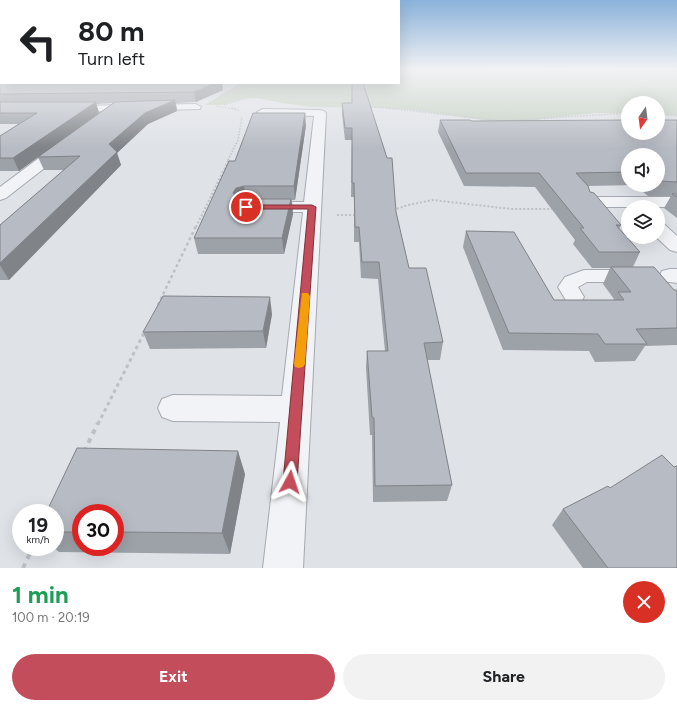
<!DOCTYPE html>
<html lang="en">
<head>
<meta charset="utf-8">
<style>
  :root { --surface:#fff; --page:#f2f2f2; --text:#202124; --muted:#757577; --accent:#c34d5b }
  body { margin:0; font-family:Figtree,sans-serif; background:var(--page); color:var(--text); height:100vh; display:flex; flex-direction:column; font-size:15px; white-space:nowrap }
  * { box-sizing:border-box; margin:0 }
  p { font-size:13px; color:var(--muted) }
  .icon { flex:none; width:22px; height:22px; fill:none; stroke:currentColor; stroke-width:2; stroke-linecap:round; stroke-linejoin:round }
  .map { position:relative; height:568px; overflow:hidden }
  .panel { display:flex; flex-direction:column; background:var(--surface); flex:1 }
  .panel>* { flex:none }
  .top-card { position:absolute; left:0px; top:0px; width:400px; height:84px; box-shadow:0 4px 16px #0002; background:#fff; color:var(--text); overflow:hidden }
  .needle { width:26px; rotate:194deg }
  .fabs { position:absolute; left:621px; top:96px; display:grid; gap:8px }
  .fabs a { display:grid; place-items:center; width:44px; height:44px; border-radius:50%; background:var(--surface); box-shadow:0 4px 16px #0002; font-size:20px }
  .speed { position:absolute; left:12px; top:504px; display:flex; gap:8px; font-size:20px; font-weight:700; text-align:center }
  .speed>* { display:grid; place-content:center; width:52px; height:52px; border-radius:50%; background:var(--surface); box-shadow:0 4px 16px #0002; line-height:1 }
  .speed small { font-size:10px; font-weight:400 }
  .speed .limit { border:6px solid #d22; background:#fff; color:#111 }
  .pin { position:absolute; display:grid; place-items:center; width:34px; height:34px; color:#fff; margin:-17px; border:2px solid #fff; border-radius:50%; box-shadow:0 1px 4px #0007 }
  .me { position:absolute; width:44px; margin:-22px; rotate:5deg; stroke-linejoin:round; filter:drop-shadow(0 0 3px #0008) }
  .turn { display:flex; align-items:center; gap:14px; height:84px; padding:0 12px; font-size:18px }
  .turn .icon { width:52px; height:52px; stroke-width:2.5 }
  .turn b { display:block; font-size:28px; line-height:34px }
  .round { display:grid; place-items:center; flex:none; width:42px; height:42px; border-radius:21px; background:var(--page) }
  .summary { display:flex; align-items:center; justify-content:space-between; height:68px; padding:0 12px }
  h1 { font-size:24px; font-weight:700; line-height:30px; color:#1e9e55 }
  .action { display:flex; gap:8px; margin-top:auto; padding:8px 12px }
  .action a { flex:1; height:46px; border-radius:24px; background:var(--accent); color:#fff; font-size:16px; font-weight:700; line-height:46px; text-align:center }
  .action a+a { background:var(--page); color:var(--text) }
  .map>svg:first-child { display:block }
  .green { fill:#c4d0c1 }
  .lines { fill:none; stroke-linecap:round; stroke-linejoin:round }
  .service-casing { stroke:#a5a9b1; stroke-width:2 }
  .minor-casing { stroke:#a5a9b1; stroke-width:2 }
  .path-far5 { stroke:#bdc0c6; stroke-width:1; stroke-dasharray:1.5 1.5; stroke-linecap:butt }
  .path-far4 { stroke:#bdc0c6; stroke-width:1.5; stroke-dasharray:1.5 1.5; stroke-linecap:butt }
  .path-far3 { stroke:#bdc0c6; stroke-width:2; stroke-dasharray:2 2; stroke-linecap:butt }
  .path-far2 { stroke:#bdc0c6; stroke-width:2.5; stroke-dasharray:3 3; stroke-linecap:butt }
  .path-far1 { stroke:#bdc0c6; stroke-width:3; stroke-dasharray:3.5 3.5; stroke-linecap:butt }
  .path { stroke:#bdc0c6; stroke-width:4; stroke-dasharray:5 5; stroke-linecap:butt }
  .service { fill:#f1f3f6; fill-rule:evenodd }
  .minor { fill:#f1f3f6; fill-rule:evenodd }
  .rail-casing { stroke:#7a818f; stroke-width:2 }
  .rail { stroke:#eef1f5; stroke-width:1.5; stroke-dasharray:4; stroke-linecap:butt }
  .wall { fill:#9da1a8; fill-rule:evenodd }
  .shaded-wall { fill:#808388 }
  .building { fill:#b7bbc3; stroke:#808388 }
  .route { fill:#c34d5b; stroke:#7f323b }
  .slow { fill:#f59e0b }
</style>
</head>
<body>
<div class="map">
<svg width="677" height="568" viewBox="0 0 677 568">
  <rect width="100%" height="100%" fill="#dfe2e7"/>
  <path class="green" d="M399 75H677V116L658 114V103H628V113H594L526 121 483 120 412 110 383 108 312 107 283 103 257 98H247L222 105H205L240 83H399Z"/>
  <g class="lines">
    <defs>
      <path id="service" d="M584 270H633L640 272 642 276 640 280 633 282H587L578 287 584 297 581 302 574 303 567 302 558 287 565 277Z"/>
      <g id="minor">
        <path d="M196 104 201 107 200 109 69 112 63 109 69 106Z"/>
        <path d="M263 109 320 110 324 111 326 113 303 568H263L280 422 173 421 162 417 158 408 162 399 173 395 282 396 303 212H261L255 211 252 207 255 203 261 202H304L314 116 259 114 257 112Z"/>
        <path d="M64 142 69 143 71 146 69 149 6 198 0 200V187L59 143Z"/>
        <path d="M591 197H677V207H591L585 206 583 202 585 198Z"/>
        <path d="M658 223 665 225 677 236V252L670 250 656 237H658Z"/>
        <path d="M670 269H677V283L662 281 659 276 662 271Z"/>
      </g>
    </defs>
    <use href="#service" class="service-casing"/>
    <use href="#minor" class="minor-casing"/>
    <g class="path-far5">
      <path d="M224 105 248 98"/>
      <path d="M216 106 235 109"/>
      <path d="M368 107 399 109"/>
    </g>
    <g class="path-far4">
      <path d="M232 108 240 111"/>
      <path d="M386 108 504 121 628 113"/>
      <path d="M658 114 677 116"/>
      <path d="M228 160 238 140 242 117"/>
    </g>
    <g class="path-far3">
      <path d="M393 210 408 205 433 200 511 209H554"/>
      <path d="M337 215H356"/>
      <path d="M196 227 229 159"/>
    </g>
    <path class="path-far2" d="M158 305 196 226"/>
    <path class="path-far1" d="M98 424 145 331"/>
    <g class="path">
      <path d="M84 452 98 423"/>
      <path d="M23 568 33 547"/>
    </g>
    <use href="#service" class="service"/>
    <use href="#minor" class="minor"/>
    <defs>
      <path id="rail" d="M399 70 677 71"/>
    </defs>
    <use href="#rail" class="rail-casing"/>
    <use href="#rail" class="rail"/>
  </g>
  <g class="wall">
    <path d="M0 82 223 90 196 102 176 103 177 111 148 124 117 153 121 165 9 280H0V225L64 170H44L38 157 19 171H0V136L18 124H0ZM113 103 99 113 96 104Z"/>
    <path d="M342 103H352L396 212 409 268 443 342 440 360H427L452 485 447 501 373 502 372 435H370L366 368 367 351H385L378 279 361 278 359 242H354V197H351L352 140H345L342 114Z"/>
    <path d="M440 120 471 121 677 120V218L664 208 671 196H648L635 185 588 186 590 192 621 225 619 229 640 252 633 267 674 290H677V345L645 346 635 361 595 362 589 351 503 350 463 247 466 231 554 300H613L614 299 603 284 610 268H592L573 244 575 240 535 187 464 186 438 132ZM628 155H658V185H628Z"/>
    <path d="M306 125 295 200H292L293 214 284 254H198L194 238 235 161Z"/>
    <path d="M272 314 266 348 150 349 143 332Z"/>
    <path d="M674 467 677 568H583L552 525 563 509 610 488Z"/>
    <path d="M245 474 230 554 59 552 53 547H55V513ZM81 513H115V547H81Z"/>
  </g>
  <g class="shaded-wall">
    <path d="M215 83H222L223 90 196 102 194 92Z"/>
    <path d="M175 100 177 111 148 124 117 153 121 165 9 280 0 265V263L109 144 145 113Z"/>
    <path d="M96 102 99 113 19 171 13 158Z"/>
    <path d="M305 113 306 125 295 200 294 186Z"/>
    <path d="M244 186 246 201 239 202 233 193 236 188Z"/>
    <path d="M291 199 293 214 284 254 282 238Z"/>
    <path d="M270 297 272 314 266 348 263 331Z"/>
    <path d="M238 451 245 474 230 554 222 533Z"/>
  </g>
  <g class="building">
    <path d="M0 82H1V83H215L194 92 0 94Z"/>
    <path d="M352 83H363L387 158H392L396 212 409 268H426L443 342 424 343 452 485 375 486 374 418 372 417 367 351H388L379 262H362L359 227H355L354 183H352V128H345L342 103H352Z"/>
    <path d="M175 100 145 113 109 144 117 152 0 263V225L80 156 38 157 115 102Z"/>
    <path d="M0 102H96L13 158H0V136L37 113H0Z"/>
    <path d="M253 113H305L294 186H244L236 188 233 193 237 198 243 199H291L282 238H194L229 161H235Z"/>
    <path d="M440 120H470L471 121 628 120V133H658V120H677V182L658 181V155H628V172L576 173 588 186 590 192 594 193 621 225H616L640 252H599L580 228H584L539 173H466Z"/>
    <path d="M672 194H677V197Z"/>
    <path d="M466 231 514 232 554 300H624L618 292H631L611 267H654L674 290H677V328L636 329 647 344H605L598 334 509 333Z"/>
    <path d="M163 296 270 297 263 331 143 332Z"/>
    <path d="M77 448 238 451 222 533 115 532V513H81V532H55V513H46Z"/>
    <path d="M662 455 674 467 677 466V568H608L563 509 608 486 610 488Z"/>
  </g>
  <linearGradient id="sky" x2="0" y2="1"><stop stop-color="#8ab2da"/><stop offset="0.47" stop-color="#f1f2f4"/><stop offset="1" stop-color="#f1f2f4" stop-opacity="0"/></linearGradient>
  <rect width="677" height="148" fill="url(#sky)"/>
  <path class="route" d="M243 205H312L316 207 297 482 295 487 290 490 285 487 283 482 308 209H246L243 208Z"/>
  <path class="slow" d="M302 293H308L310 296 305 364 303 367 299 368 295 367 294 364Z"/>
</svg>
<div class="fabs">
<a><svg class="needle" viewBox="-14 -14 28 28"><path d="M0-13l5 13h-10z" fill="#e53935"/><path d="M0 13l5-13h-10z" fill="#757577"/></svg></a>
<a><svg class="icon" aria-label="sound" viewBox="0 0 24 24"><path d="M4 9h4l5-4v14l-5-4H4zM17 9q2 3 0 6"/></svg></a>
<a><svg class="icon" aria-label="layers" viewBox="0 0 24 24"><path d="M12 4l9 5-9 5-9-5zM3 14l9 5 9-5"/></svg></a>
</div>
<div class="speed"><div>19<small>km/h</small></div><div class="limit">30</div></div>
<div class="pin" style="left:246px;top:207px;background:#d93025"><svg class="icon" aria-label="arrive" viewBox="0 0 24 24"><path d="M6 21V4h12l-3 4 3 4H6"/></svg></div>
<svg class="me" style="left:290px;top:482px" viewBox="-20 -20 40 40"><path d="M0-17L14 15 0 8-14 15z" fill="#c34d5b" stroke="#fff" stroke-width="4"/></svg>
<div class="top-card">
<div class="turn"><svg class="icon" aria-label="left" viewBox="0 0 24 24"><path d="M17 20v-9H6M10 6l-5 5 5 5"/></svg><div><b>80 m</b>Turn left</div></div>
</div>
</div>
<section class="panel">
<div class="summary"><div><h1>1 min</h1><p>100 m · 20:19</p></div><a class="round" style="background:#d93025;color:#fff"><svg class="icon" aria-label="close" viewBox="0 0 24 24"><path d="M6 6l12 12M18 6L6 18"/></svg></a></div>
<div class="action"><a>Exit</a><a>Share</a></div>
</section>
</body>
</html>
